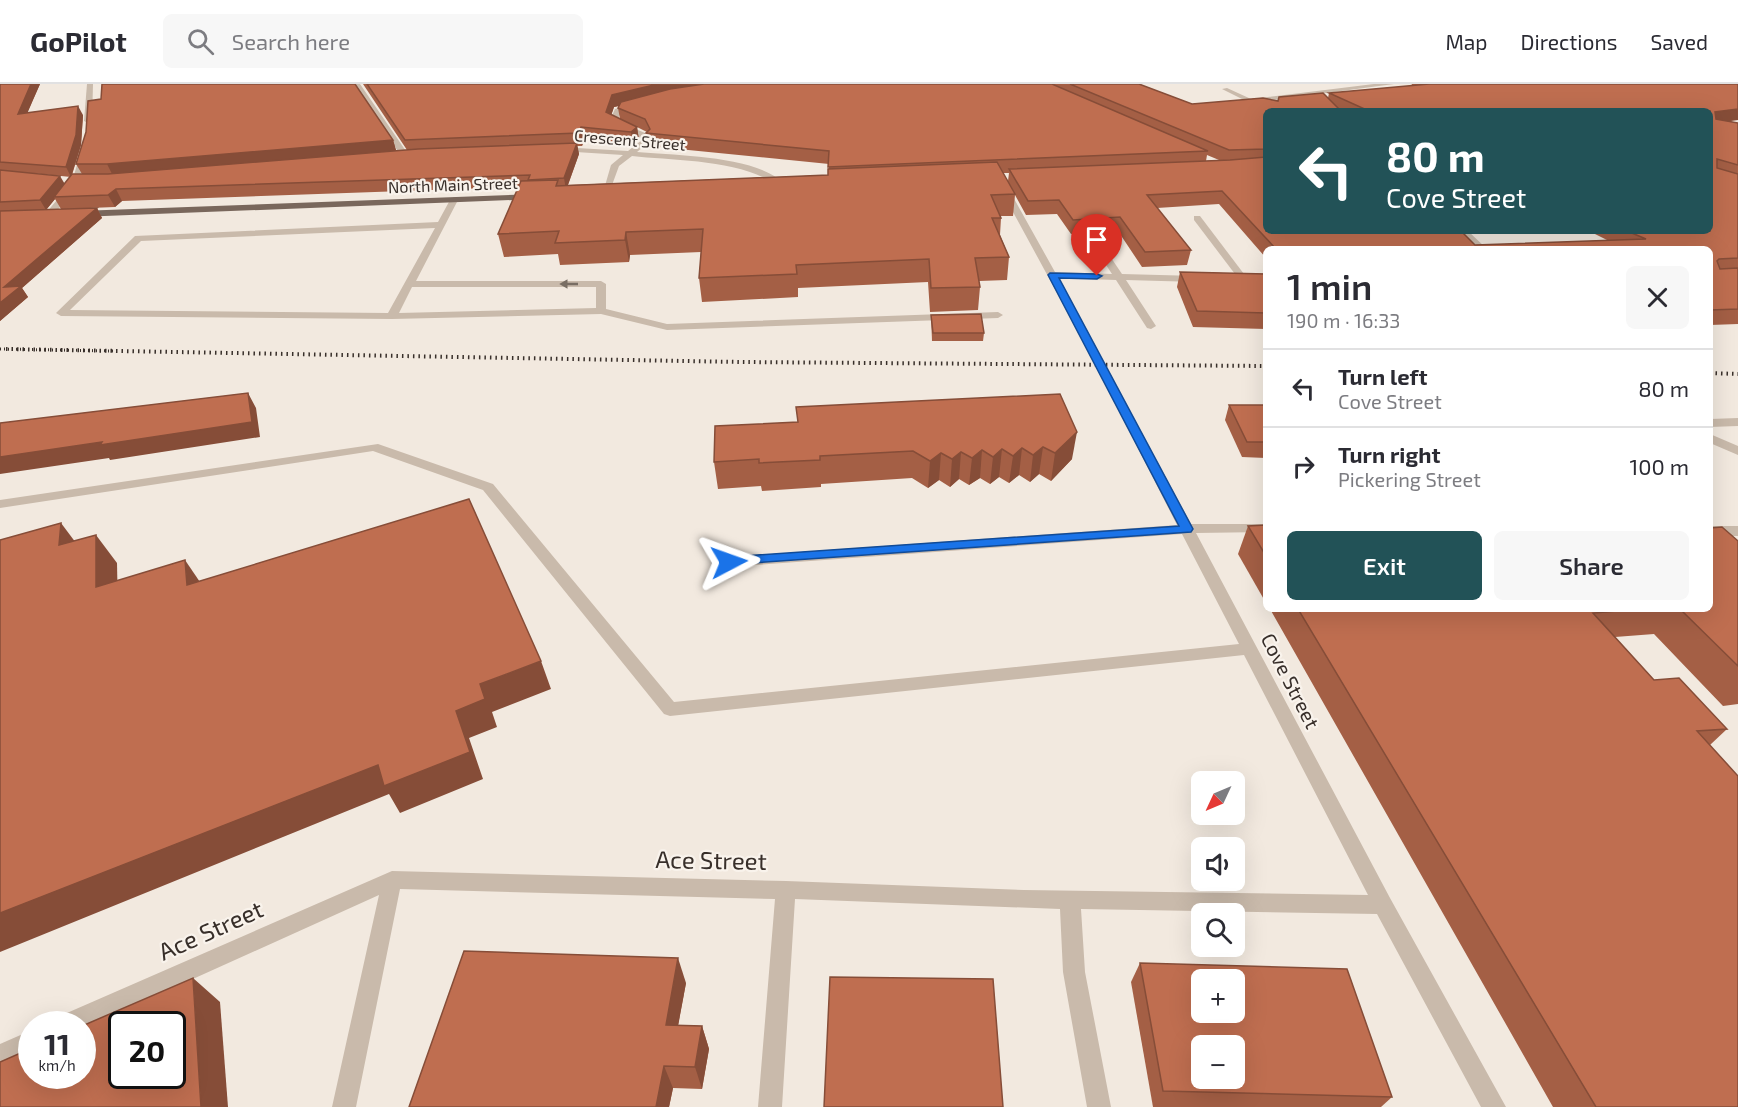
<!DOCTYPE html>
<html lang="en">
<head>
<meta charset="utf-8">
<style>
  :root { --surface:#fff; --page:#f7f7f7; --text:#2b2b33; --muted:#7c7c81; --line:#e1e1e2; --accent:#225257 }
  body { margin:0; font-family:"Exo 2",sans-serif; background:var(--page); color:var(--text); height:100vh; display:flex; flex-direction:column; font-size:22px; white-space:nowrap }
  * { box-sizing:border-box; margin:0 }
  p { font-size:20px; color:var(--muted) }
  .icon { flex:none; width:33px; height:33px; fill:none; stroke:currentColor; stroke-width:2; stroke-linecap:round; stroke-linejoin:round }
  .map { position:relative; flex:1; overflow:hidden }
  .drawer { position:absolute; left:1263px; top:162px; width:450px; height:366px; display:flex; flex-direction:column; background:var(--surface); border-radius:9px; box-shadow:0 6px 24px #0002 }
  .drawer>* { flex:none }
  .banner { position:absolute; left:1263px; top:24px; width:450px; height:126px; border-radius:9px; box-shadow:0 6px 24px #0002; background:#225257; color:#fff; overflow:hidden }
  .needle { width:39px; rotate:226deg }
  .fabs { position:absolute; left:1191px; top:687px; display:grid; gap:12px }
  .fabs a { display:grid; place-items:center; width:54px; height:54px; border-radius:9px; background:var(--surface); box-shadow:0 6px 24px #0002; font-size:30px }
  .speed { position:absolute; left:18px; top:927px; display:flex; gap:12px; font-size:30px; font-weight:700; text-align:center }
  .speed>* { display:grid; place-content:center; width:78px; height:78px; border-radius:50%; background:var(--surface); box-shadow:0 6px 24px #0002; line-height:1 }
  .speed small { font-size:15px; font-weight:400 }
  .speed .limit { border:3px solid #111; border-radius:9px; background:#fff; color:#111 }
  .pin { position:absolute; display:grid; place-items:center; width:51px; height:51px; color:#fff; margin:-62px -26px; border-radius:50% 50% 50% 0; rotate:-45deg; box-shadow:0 0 6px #0007 }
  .pin .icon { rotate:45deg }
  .me { position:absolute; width:66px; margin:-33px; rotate:86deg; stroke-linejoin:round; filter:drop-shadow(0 0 4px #0008) }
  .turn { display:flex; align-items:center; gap:21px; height:126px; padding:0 24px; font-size:27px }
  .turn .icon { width:78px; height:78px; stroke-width:2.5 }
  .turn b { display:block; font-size:42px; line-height:51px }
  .round { display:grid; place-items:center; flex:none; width:63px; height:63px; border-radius:9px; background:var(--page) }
  .overview { display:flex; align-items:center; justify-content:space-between; height:102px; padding:0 24px }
  h1 { font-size:36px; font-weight:600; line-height:45px }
  .button { display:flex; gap:12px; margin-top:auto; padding:12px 24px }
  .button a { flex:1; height:69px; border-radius:9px; background:var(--accent); color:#fff; font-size:24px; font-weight:600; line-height:69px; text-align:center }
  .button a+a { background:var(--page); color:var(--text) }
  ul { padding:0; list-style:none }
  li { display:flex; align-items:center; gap:18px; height:78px; padding:0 24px; border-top:2px solid var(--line) }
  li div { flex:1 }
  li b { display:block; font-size:22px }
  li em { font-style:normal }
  header { display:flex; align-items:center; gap:36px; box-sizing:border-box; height:84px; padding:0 30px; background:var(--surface); border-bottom:2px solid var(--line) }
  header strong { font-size:28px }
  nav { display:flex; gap:33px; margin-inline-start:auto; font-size:21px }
  .search { width:420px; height:54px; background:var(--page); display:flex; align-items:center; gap:15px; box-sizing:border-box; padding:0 21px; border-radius:9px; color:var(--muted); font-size:22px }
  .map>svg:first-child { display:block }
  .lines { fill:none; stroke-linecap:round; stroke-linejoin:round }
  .minor { fill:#c9baab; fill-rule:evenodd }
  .major { fill:#79675c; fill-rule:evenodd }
  .rail-far1 { stroke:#382f2a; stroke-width:3; stroke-dasharray:1 3; stroke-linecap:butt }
  .rail { stroke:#382f2a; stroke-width:4; stroke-dasharray:1.5 4; stroke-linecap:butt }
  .wall { fill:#a45f45; fill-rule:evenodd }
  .shaded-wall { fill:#864d38 }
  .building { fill:#bf6e50; stroke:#864d38; stroke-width:1.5; fill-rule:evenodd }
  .oneway { fill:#796e64 }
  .route { fill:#1a73e8; stroke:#114b97; stroke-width:1.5 }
  .labels { text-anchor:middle; stroke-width:4.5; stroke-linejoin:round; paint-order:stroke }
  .far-street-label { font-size:16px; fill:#382f2a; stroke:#f9f3ec }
  .street-label { font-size:20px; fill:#382f2a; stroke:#f9f3ec }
  .near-street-label { font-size:24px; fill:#382f2a; stroke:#f9f3ec }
</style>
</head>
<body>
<header>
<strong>GoPilot</strong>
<div class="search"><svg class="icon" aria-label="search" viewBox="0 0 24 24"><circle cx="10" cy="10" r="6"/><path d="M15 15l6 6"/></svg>Search here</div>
<nav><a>Map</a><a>Directions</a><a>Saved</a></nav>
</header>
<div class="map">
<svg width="1738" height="1023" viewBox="0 0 1738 1023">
  <rect width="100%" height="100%" fill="#f2e9df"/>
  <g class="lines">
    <g class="minor">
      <path d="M87 0H93L92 37 88 39 84 37Z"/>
      <path d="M354 0H360L410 73 409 75H403Z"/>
      <path d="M1374 0H1394L1258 18 1275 27H1266L1222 5 1227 4 1251 15Z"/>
      <path d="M637 19 639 22 621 28 617 37 645 49 650 57 637 68C679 72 760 71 788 103L781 105C748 75 675 77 632 72L619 82 608 112H602L611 81 623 71 560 67 556 65 560 63 628 67 642 56 639 53 609 38 615 25Z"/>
      <path d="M85 65 89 67 80 98 52 133H46V129L72 98 81 67Z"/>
      <path d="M1004 101 1008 104 1055 188 1112 190 1089 155 1094 152 1097 153 1122 190 1197 192 1202 195 1197 198 1126 196 1156 242 1151 245 1147 244 1116 196 1058 194 1191 440H1266V448L1196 449 1390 814 1506 1023H1481L1377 830 1081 825 1085 888 1111 1023H1087L1063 888 1060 825 795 815 782 1023H758L775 815 400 805 356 1023H332L379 811 82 945V940H57L60 932 392 787 786 797 1024 806 1368 811 1244 571 670 632 664 630 483 406 373 367 0 424V416L378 360 493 400 674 618 1239 560 1182 450 729 483 722 478 729 473 1177 441 1088 266 1000 104Z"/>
      <path d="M454 113 458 116 416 197H601L606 200V225L667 240 998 228 1003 231 998 234 667 246 601 230 392 235 61 232 56 229 135 152 438 138 450 116ZM435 144 388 229 70 226 141 157ZM412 203H596V224L399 229Z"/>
      <path d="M1194 132H1200L1247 194V198H1241L1194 136Z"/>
      <path d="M1458 147H1468L1487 165H1477Z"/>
      <path d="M1738 334V342L1710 343V335Z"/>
      <path d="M1710 350 1738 362V371L1710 359Z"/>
      <rect x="1710" y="442" width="28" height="10"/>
      <path d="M32 946V969L0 982V960Z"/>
    </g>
    <path class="major" d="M535 110 538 111V115L79 133 75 130 79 127Z"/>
    <path class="rail-far1" d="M0 265 114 267"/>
    <g class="rail">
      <path d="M6 265 741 278 1266 282"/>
      <path d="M1710 289 1738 290"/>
    </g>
  </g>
  <g class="wall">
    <path d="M0 0H40L27 29 83 31 81 61 72 91 82 90 76 80 393 56 396 67 407 66 363 0H1139L1192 20 1278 17 1328 14 1329 9 1411 2 1412 0H1738L1729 38 1738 39V240L1710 241V165H1266V174L1219 120 1157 124 1191 166 1187 181 1142 183 1118 147 1071 150 1057 130 1026 131 1015 111 1013 132H1001V134L1000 151 1009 173 1007 196 979 197 980 203 978 226 930 228 928 198 798 204V213L702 218 699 194 701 168 630 171 629 178 560 181 558 170 504 173 498 150 519 103 122 117 115 123 65 125 97 124 102 134 22 204 28 213 0 237ZM619 22 618 24 620 35 611 31 614 23ZM1266 27H1710V147H1589L1609 157 1475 161 1266 147ZM637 43 647 48 646 49 648 62 829 80 828 91 568 101 579 70 577 62H582L584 56 633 61 639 56ZM1207 71 1219 76 1206 77ZM31 89 71 93 65 100ZM1003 89H1009L1008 97ZM55 115 61 125 46 126Z"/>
    <path d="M1180 188 1266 190V245L1193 243 1177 203Z"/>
    <path d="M931 231 984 249 983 257H932Z"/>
    <path d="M1060 310 1072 375 1051 397 1039 390 1030 398 1019 391 1009 399 999 393 990 400 980 394 969 401 959 395 950 403 939 396 928 404 912 394 821 400V403L762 407 761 402 718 405 714 378 797 338Z"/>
    <path d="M1229 321H1266V374L1242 373 1225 336Z"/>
    <path d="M1266 441V519L1238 470 1248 442Z"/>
    <path d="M1738 457V620L1723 622 1654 550 1615 553 1654 596 1727 645 1710 661 1738 1023H1553L1270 525H1710Z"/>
    <path d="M1140 879 1392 1013 1381 1023H1153L1131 898Z"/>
    <path d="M686 899 678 941 702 942 709 965 702 1005 673 1004 669 1023H409Z"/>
  </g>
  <g class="shaded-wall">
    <path d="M31 0H40L23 39 18 30Z"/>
    <path d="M658 0H739L689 5 614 23 608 41 606 28 612 11Z"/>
    <path d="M78 22 83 31 81 61 71 93 66 83Z"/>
    <path d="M1738 25V36L1710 40 1715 28Z"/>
    <path d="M581 43 584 56 582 62 579 49Z"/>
    <path d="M637 43 639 56 633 61 631 48Z"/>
    <path d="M393 56 397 69 114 94 107 80Z"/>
    <path d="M577 59 579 70 566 106 564 94Z"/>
    <path d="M60 92 66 102 54 113 55 115 46 126 40 116Z"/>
    <path d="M116 105 122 117 115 123 108 111Z"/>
    <path d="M97 124 102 134 22 204 28 213 0 237V219L4 203Z"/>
    <path d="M626 148 630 171 629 178 625 156Z"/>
    <path d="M248 309 256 324 260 353 110 376 109 374 0 390V373Z"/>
    <path d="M1077 348 1072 375 1051 397 1055 369Z"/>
    <path d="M1043 363 1039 390 1030 398 1033 371Z"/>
    <path d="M1022 364 1019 391 1009 399 1013 372Z"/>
    <path d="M1002 365 999 393 990 400 993 373Z"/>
    <path d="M982 366 980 394 969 401 972 374Z"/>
    <path d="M961 368 959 395 950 403 952 375Z"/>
    <path d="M941 369 939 396 928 404 930 377Z"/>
    <path d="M61 439 82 467 59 461Z"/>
    <path d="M96 451 117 479 118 531 96 503Z"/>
    <path d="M185 476 204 504 187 501Z"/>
    <path d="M541 577 551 605 492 628 497 643 469 654 483 695 400 729 389 710 0 868V829L456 627 480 600Z"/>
    <path d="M678 874 686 899 674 964 666 941Z"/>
    <path d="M193 894 220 918 228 1023H201Z"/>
    <path d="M702 942 709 965 702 1005 695 983Z"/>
    <path d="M664 982 673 1004 669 1023H656Z"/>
  </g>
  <g class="building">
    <path d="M0 0H31L18 30 78 22 76 51 66 83 0 78Z"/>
    <path d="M102 0H355L393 56 107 80H76L86 48 88 17 101 15Z"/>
    <path d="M367 0H658L612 11 606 28 637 43 631 48 581 43 579 49 405 56Z"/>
    <path d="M704 0H1052L1208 67 828 83 829 67 646 49 650 45 645 35 618 24 621 18 670 5Z"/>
    <path d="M1070 0H1139L1192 20 1263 14 1278 17 1279 13 1323 9 1341 27H1266V65L1229 66Z"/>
    <path d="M1428 0H1738V25L1715 28 1716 35 1738 39V81L1717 75V84L1738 90V174L1719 175 1717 177 1720 185 1738 184V225L1710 226V165H1276L1222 107 1147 111 1191 166 1145 168 1120 133 1073 136 1059 116 1028 117 1009 85 1230 76 1266 73V147H1461L1475 161 1646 155 1627 147H1710V27H1369L1329 9 1429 0Z"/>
    <path d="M577 59 564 94 528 96 530 91 116 105 108 111 54 113 72 90H108L418 65Z"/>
    <path d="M997 78 1015 110 991 111 1001 134H992L1009 173 975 174 980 203 931 204 929 175 796 181 797 190 699 194 703 145 626 148 625 156 555 159 559 147 498 150 521 97 558 96 556 102 828 91V85Z"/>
    <path d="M0 86 60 92 40 116 0 118Z"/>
    <path d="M97 124 4 203 21 202 0 219V127Z"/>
    <path d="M1180 188 1266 190V229L1197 227Z"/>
    <path d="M981 230 984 249H933L931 231Z"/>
    <path d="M248 309 252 338 100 361 102 358 0 373V339Z"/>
    <path d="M1060 310 1077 348 1055 369 1043 363 1033 371 1022 364 1013 372 1002 365 993 373 982 366 972 374 961 368 952 375 941 369 930 377 913 367 820 372V376L759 379V375L714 378 715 342 798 338 796 323Z"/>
    <path d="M1229 321H1266V358H1247Z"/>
    <path d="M469 415 541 577 480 600 485 615 456 627 470 668 384 702 378 681 0 829V456L61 439 59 461 96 451V503L185 476 187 501Z"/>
    <path d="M1266 441V472L1248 442Z"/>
    <path d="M1722 443 1738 457V582L1680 525H1710V444Z"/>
    <path d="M1298 525H1642L1593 529 1654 596 1679 594 1727 645 1697 647 1738 692V1023H1596Z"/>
    <path d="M464 867 678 874 666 941 702 942 695 983 664 982 656 1023H409Z"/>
    <path d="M1140 879 1347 885 1392 1013 1163 1007ZM1202 896H1234V928H1202ZM1202 962H1234V994H1202Z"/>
    <path d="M830 893 993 895 1003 1023H824Z"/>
    <path d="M193 894 201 1023H0V978L32 964V992H82V942ZM122 940H172V992H122Z"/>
  </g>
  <defs><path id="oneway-solid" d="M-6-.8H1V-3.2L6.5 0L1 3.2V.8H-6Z" transform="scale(1.5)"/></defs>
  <use class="oneway" href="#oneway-solid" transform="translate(569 200) rotate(-180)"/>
  <path class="route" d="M1050 189 1097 190 1102 192 1097 195 1059 194 1193 445 1191 448 724 481 722 478 729 473 1179 442 1048 191Z"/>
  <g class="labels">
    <g class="far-street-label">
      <text transform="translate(630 56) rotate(5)" y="6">Crescent Street</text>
      <text transform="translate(453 101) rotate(-2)" y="6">North Main Street</text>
    </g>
    <g class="street-label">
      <text transform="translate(1290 597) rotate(63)" y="7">Cove Street</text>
    </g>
    <g class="near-street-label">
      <text transform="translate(711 777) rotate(1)" y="8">Ace Street</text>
      <text transform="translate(211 847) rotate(-24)" y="8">Ace Street</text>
    </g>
  </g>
</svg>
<div class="fabs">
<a><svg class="needle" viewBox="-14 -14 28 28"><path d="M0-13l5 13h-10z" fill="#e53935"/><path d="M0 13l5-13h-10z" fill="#7c7c81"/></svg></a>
<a><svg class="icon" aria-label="sound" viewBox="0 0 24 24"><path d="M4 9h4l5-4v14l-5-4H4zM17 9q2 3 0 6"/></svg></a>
<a><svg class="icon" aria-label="search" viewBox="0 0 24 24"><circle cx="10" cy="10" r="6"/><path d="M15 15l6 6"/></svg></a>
<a>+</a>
<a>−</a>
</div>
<div class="speed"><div>11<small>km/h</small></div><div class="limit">20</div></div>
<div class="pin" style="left:1097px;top:192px;background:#d93025"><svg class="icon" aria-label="arrive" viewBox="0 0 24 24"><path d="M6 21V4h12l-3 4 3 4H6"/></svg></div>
<svg class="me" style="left:729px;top:478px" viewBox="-20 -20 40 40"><path d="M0-17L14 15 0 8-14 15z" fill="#1a73e8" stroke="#fff" stroke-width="4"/></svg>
<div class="banner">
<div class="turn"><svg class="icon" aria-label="left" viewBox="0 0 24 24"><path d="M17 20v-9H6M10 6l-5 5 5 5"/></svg><div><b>80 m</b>Cove Street</div></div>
</div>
<section class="drawer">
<div class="overview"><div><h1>1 min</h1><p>190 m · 16:33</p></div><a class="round"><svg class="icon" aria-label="close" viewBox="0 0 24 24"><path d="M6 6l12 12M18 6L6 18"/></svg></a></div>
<ul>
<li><svg class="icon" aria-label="left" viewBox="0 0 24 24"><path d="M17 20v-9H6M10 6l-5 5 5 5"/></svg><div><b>Turn left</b><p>Cove Street</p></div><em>80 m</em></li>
<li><svg class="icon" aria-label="right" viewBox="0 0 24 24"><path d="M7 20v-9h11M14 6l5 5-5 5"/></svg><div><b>Turn right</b><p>Pickering Street</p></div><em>100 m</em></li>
</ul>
<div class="button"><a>Exit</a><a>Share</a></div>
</section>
</div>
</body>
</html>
